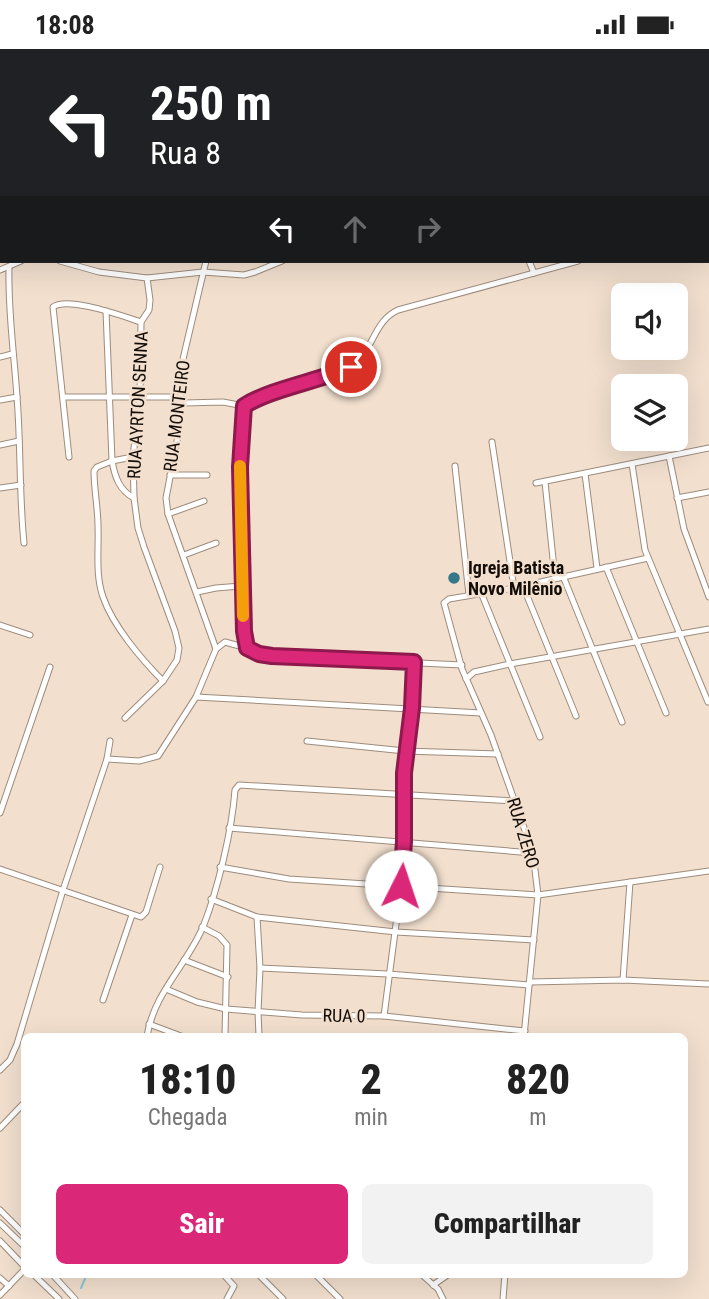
<!DOCTYPE html>
<html lang="pt">
<head>
<meta charset="utf-8">
<style>
  :root { --surface:#fff; --page:#f2f2f2; --text:#222; --muted:#767676; --accent:#db2777 }
  body { margin:0; font-family:"Roboto Condensed",sans-serif; background:var(--page); color:var(--text); height:100vh; display:flex; flex-direction:column; font-size:26px; white-space:nowrap }
  * { box-sizing:border-box; margin:0 }
  p { font-size:23px; color:var(--muted) }
  .icon { flex:none; width:38px; height:38px; fill:none; stroke:currentColor; stroke-width:2; stroke-linecap:round; stroke-linejoin:round }
  .map { position:relative; flex:1; overflow:hidden }
  .side { position:absolute; left:21px; top:984px; width:667px; height:245px; display:flex; flex-direction:column; background:var(--surface); border-radius:10px; box-shadow:0 7px 28px #0002 }
  .side>* { flex:none }
  .guide { position:absolute; left:0px; top:0px; width:710px; height:214px; box-shadow:0 7px 28px #0002; background:#202124; color:#fff; overflow:hidden }
  .tools { position:absolute; left:611px; top:234px; display:grid; gap:14px }
  .tools a { display:grid; place-items:center; width:77px; height:77px; border-radius:10px; background:var(--surface); box-shadow:0 7px 28px #0002; font-size:35px }
  .pin { position:absolute; display:grid; place-items:center; width:60px; height:60px; color:#fff; margin:-30px; border:4px solid #fff; border-radius:50%; box-shadow:0 2px 7px #0007 }
  .me { position:absolute; width:77px; margin:-38px; rotate:4deg; stroke-linejoin:round; filter:drop-shadow(0 0 5px #0008) }
  .turn { display:flex; align-items:center; gap:24px; height:147px; padding:0 35px; font-size:32px }
  .turn .icon { width:91px; height:91px; stroke-width:2.5 }
  .turn b { display:block; font-size:49px; line-height:60px }
  .lanes { display:flex; align-items:center; height:66px; padding:0 35px; background:#0003; justify-content:center; gap:35px; direction:ltr }
  .lanes .off { opacity:.35 }
  .eta { display:flex; justify-content:space-evenly; align-items:center; height:119px; text-align:center }
  .eta b { font-size:42px; font-weight:800; line-height:49px }
  .button { display:flex; gap:14px; margin-top:auto; padding:14px 35px }
  .button a { flex:1; height:80px; border-radius:10px; background:var(--accent); color:#fff; font-size:28px; font-weight:800; line-height:80px; text-align:center }
  .button a+a { background:var(--page); color:var(--text) }
  .status { display:flex; justify-content:space-between; align-items:center; height:49px; padding:0 35px; background:var(--surface); direction:ltr }
  .status svg { height:19px; fill:currentColor }
  .map>svg:first-child { display:block }
  .lines { fill:none; stroke-linecap:round; stroke-linejoin:round }
  .stream { stroke:#8dc6d4; stroke-width:2 }
  .minor-casing { stroke:#9d8c7c; stroke-width:7 }
  .tertiary-casing { stroke:#9d8c7c; stroke-width:9 }
  .minor { stroke:#fff; stroke-width:5 }
  .tertiary { stroke:#fff; stroke-width:7 }
  .route-casing { stroke:#8e194d; stroke-width:18 }
  .route { stroke:#db2777; stroke-width:12 }
  .slow { stroke:#f59e0b; stroke-width:12 }
  .poi-dot { fill:#347888; stroke:#f2dfce; stroke-width:2.5 }
  .labels { text-anchor:middle; stroke-width:5; stroke-linejoin:round; paint-order:stroke }
  .street-label { font-size:18px; fill:#130d07; stroke:#f2dfce }
  .poi-label { font-size:18px; font-weight:bold; fill:#130d07; stroke:#f2dfce; text-anchor:start }
</style>
</head>
<body>
<div class="status"><b>18:08</b><svg viewBox="0 0 49 12"><path d="M0 12V9h3v3zM5 12V6h3v6zM10 12V3h3v9zM15 12V0h3v12zM26 1h20v11H26zM47 4h2v5h-2z"/></svg></div>
<div class="map">
<svg width="709" height="1250" viewBox="0 0 709 1250">
  <rect width="100%" height="100%" fill="#f2dfce"/>
  <g class="lines">
    <path class="stream" d="M81 1239 87 1225"/>
    <defs>
      <g id="minor">
        <path d="M123 0V2"/>
        <path d="M570 0 571 2"/>
        <path d="M303 2 310 0"/>
        <path d="M375 2 376 0"/>
        <path d="M487 2 492 0"/>
        <path d="M0 113H2"/>
        <path d="M0 151H2"/>
        <path d="M0 176H2"/>
        <path d="M60 212 99 223 147 229 203 223 244 226 255 223 282 212"/>
        <path d="M206 212 183 310 178 387 166 449 168 465 216 600"/>
        <path d="M529 212 534 224"/>
        <path d="M9 219C8 264 14 303 17 348 21 397 19 445 24 494"/>
        <path d="M0 221 21 212"/>
        <path d="M106 262 112 412C115 428 119 441 134 449"/>
        <path d="M0 308 12 305"/>
        <path d="M64 348H170L184 354 223 353 244 357"/>
        <path d="M0 351 17 348"/>
        <path d="M492 393 514 539"/>
        <path d="M0 396 19 392"/>
        <path d="M669 407 684 480 709 548"/>
        <path d="M69 408 53 258C68 247 122 267 141 273"/>
        <path d="M133 408 112 412 97 418 94 422C94 441 98 459 98 477 99 501 95 525 103 548 113 577 142 611 163 632"/>
        <path d="M632 415 645 501 708 653"/>
        <path d="M455 417 469 546"/>
        <path d="M585 425 597 519"/>
        <path d="M170 426H207"/>
        <path d="M545 433 555 529"/>
        <path d="M536 434 709 399"/>
        <path d="M0 439 21 436"/>
        <path d="M677 449 709 443"/>
        <path d="M168 465 204 452"/>
        <path d="M184 506 216 494"/>
        <path d="M606 518 666 664"/>
        <path d="M563 527 622 673"/>
        <path d="M523 537 576 667"/>
        <path d="M197 543 216 539 241 537"/>
        <path d="M482 546 540 688"/>
        <path d="M0 576 30 586"/>
        <path d="M462 616 272 607 259 605 247 599 241 537 240 418 244 357C276 336 319 339 351 318 373 304 373 272 398 261L578 212"/>
        <path d="M466 630 474 623 510 615 709 580"/>
        <path d="M196 648 481 664"/>
        <path d="M125 669 163 632 177 611 179 599 175 582 144 498 138 479 134 449 133 408 140 347 141 273 149 261 150 251 147 229"/>
        <path d="M307 692 405 702 498 705"/>
        <path d="M107 710 139 712 158 707 196 648 216 600 225 593 247 599"/>
        <path d="M0 764 50 618"/>
        <path d="M229 779 533 804"/>
        <path d="M220 818 289 830 538 846 709 822"/>
        <path d="M0 820 141 868 146 863 160 818"/>
        <path d="M211 850 257 868 396 883 534 891"/>
        <path d="M257 868 260 919 258 963 259 987"/>
        <path d="M202 878 219 887 227 896 225 987"/>
        <path d="M184 911 228 928"/>
        <path d="M260 919 388 925 529 936"/>
        <path d="M623 931 630 833"/>
        <path d="M530 933 623 931 709 935"/>
        <path d="M166 940 197 953 226 960 302 966 384 967 525 982"/>
        <path d="M103 951 132 866"/>
        <path d="M384 967 401 837 405 702 412 659 414 613"/>
        <path d="M149 975 181 987"/>
        <path d="M147 987C154 944 186 917 203 878 218 840 232 781 235 741L239 736 513 752"/>
        <path d="M524 987 538 846 533 804 491 686 462 620 444 554 449 550 514 539 648 509"/>
        <path d="M0 1021 10 1011 17 995 63 841 107 710 110 692"/>
        <path d="M0 1079 24 1054"/>
        <path d="M0 1161 24 1185"/>
        <path d="M0 1174 24 1197"/>
        <path d="M0 1192 24 1217"/>
        <path d="M33 1225 59 1250"/>
        <path d="M52 1225 75 1250"/>
        <path d="M223 1225 234 1237 227 1250"/>
        <path d="M315 1225 340 1250"/>
        <path d="M421 1225 438 1240 443 1250"/>
        <path d="M259 1226 283 1250"/>
        <path d="M0 1229 9 1237"/>
        <path d="M433 1236 449 1225"/>
        <path d="M0 1246 24 1221"/>
        <path d="M503 1250 505 1225"/>
      </g>
      <g id="tertiary">
        <path d="M684 0 685 2"/>
        <path d="M693 0 694 2"/>
      </g>
    </defs>
    <use href="#minor" class="minor-casing"/>
    <use href="#tertiary" class="tertiary-casing"/>
    <use href="#minor" class="minor"/>
    <use href="#tertiary" class="tertiary"/>
  </g>
  <g class="lines">
    <defs>
      <path id="route" d="M351 318C319 332 270 340 244 357L240 418 244 582 247 599 259 605 272 607 414 613 412 659 404 724V792L401 837"/>
    </defs>
    <use href="#route" class="route-casing"/>
    <use href="#route" class="route"/>
    <path class="slow" d="M240 417 243 567"/>
  </g>
  <circle class="poi-dot" cx="454" cy="529" r="7"/>
  <g class="labels">
    <g class="street-label">
      <text transform="translate(138 356) rotate(-87)" y="6">RUA AYRTON SENNA</text>
      <text transform="translate(177 367) rotate(-83)" y="6">RUA MONTEIRO</text>
      <text transform="translate(523 784) rotate(73)" y="6">RUA ZERO</text>
      <text transform="translate(344 967) rotate(1)" y="6">RUA 0</text>
    </g>
    <g class="poi-label">
      <text x="468" y="525">Igreja Batista<tspan x="468" dy="21">Novo Milênio</tspan></text>
    </g>
  </g>
</svg>
<div class="tools">
<a><svg class="icon" aria-label="sound" viewBox="0 0 24 24"><path d="M4 9h4l5-4v14l-5-4H4zM17 9q2 3 0 6"/></svg></a>
<a><svg class="icon" aria-label="layers" viewBox="0 0 24 24"><path d="M12 4l9 5-9 5-9-5zM3 14l9 5 9-5"/></svg></a>
</div>
<div class="pin" style="left:351px;top:318px;background:#d93025"><svg class="icon" aria-label="arrive" viewBox="0 0 24 24"><path d="M6 21V4h12l-3 4 3 4H6"/></svg></div>
<svg class="me" style="left:401px;top:837px" viewBox="-20 -20 40 40"><circle r="19" fill="#fff"/><path d="M0-13L10 11 0 6-10 11z" fill="#db2777"/></svg>
<div class="guide">
<div class="turn"><svg class="icon" aria-label="left" viewBox="0 0 24 24"><path d="M17 20v-9H6M10 6l-5 5 5 5"/></svg><div><b>250 m</b>Rua 8</div></div>
<div class="lanes"><svg class="icon" aria-label="left" viewBox="0 0 24 24"><path d="M17 20v-9H6M10 6l-5 5 5 5"/></svg><svg class="icon off" aria-label="ahead" viewBox="0 0 24 24"><path d="M12 20V5M6 11l6-6 6 6"/></svg><svg class="icon off" aria-label="right" viewBox="0 0 24 24"><path d="M7 20v-9h11M14 6l5 5-5 5"/></svg></div>
</div>
<section class="side">
<div class="eta">
<div><b>18:10</b><p>Chegada</p></div>
<div><b>2</b><p>min</p></div>
<div><b>820</b><p>m</p></div>
</div>
<div class="button"><a>Sair</a><a>Compartilhar</a></div>
</section>
</div>
</body>
</html>
